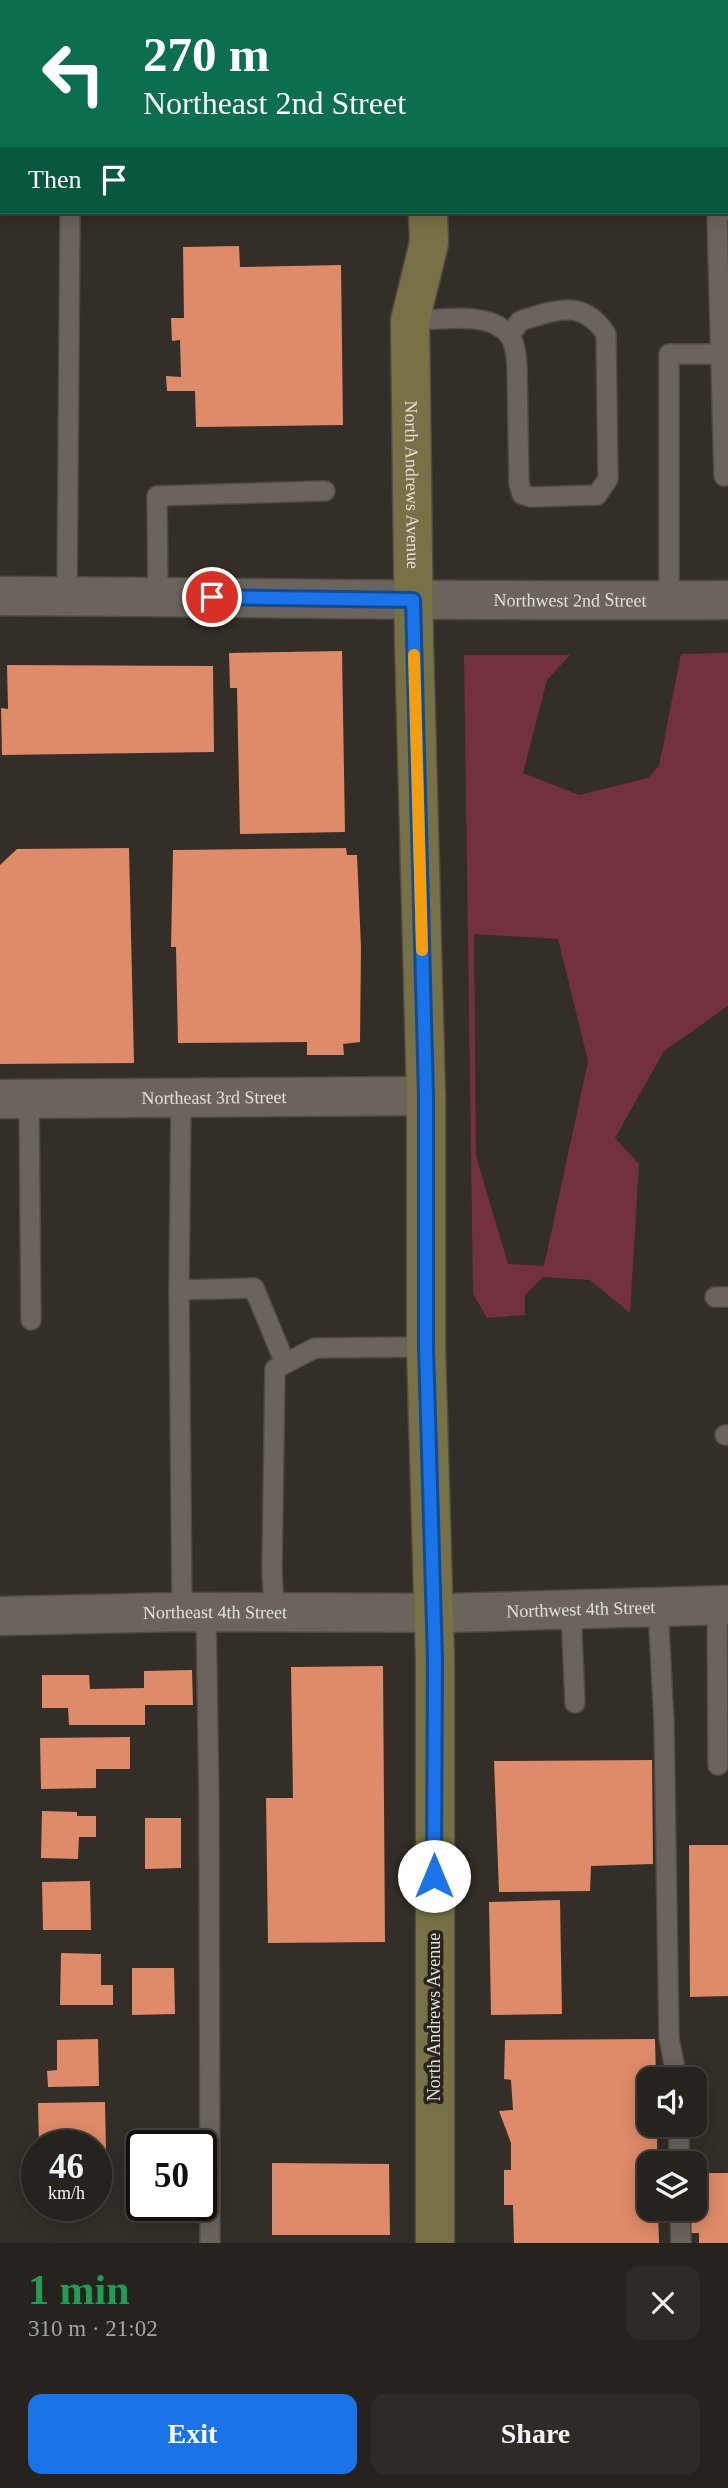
<!DOCTYPE html>
<html lang="en">
<head>
<meta charset="utf-8">
<style>
  :root { --surface:#26221d; --page:#2e2a26; --text:#f1f3f6; --muted:#a4a4a4; --line:#423f3b; --accent:#1a73e8 }
  body { margin:0; font-family:"Times New Roman",serif; background:var(--page); color:var(--text); height:100vh; display:flex; flex-direction:column; font-size:26px; white-space:nowrap }
  * { box-sizing:border-box; margin:0 }
  p { font-size:23px; color:var(--muted) }
  .icon { flex:none; width:38px; height:38px; fill:none; stroke:currentColor; stroke-width:2; stroke-linecap:round; stroke-linejoin:round }
  .map { position:relative; height:2243px; overflow:hidden }
  .sheet { display:flex; flex-direction:column; background:var(--surface); flex:1 }
  .sheet>* { flex:none }
  .guide { position:absolute; left:0px; top:0px; width:728px; height:214px; box-shadow:0 4px 18px #0003,0 0 0 2px var(--line); background:#0b6e4f; color:#fff; overflow:hidden }
  .fabs { position:absolute; left:637px; top:2067px; display:grid; gap:14px }
  .fabs a { display:grid; place-items:center; width:70px; height:70px; border-radius:14px; background:var(--surface); box-shadow:0 4px 18px #0003,0 0 0 2px var(--line); font-size:35px }
  .speed { position:absolute; left:21px; top:2130px; display:flex; gap:14px; font-size:35px; font-weight:700; text-align:center }
  .speed>* { display:grid; place-content:center; width:91px; height:91px; border-radius:50%; background:var(--surface); box-shadow:0 4px 18px #0003,0 0 0 2px var(--line); line-height:1 }
  .speed small { font-size:18px; font-weight:400 }
  .speed .limit { border:4px solid #111; border-radius:10px; background:#fff; color:#111 }
  .pin { position:absolute; display:grid; place-items:center; width:60px; height:60px; color:#fff; margin:-30px; border:4px solid #fff; border-radius:50%; box-shadow:0 2px 7px #0007 }
  .me { position:absolute; width:77px; margin:-38px; rotate:0deg; stroke-linejoin:round; filter:drop-shadow(0 0 5px #0008) }
  .turn { display:flex; align-items:center; gap:24px; height:147px; padding:0 28px; font-size:32px }
  .turn .icon { width:91px; height:91px; stroke-width:2.5 }
  .turn b { display:block; font-size:49px; line-height:60px }
  .then { display:flex; align-items:center; height:66px; padding:0 28px; background:#0003; gap:14px; font-size:26px }
  .round { display:grid; place-items:center; flex:none; width:74px; height:74px; border-radius:14px; background:var(--page) }
  .summary { display:flex; align-items:center; justify-content:space-between; height:119px; padding:0 28px }
  h1 { font-size:42px; font-weight:800; line-height:52px; color:#1e9e55 }
  .cta { display:flex; gap:14px; margin-top:auto; padding:14px 28px }
  .cta a { flex:1; height:80px; border-radius:14px; background:var(--accent); color:#fff; font-size:28px; font-weight:800; line-height:80px; text-align:center }
  .cta a+a { background:var(--page); color:var(--text) }
  .map>svg:first-child { display:block }
  .green { fill:#73303d; fill-rule:evenodd }
  .building { fill:#df8a69 }
  .lines { fill:none; stroke-linecap:round; stroke-linejoin:round }
  .service-casing { stroke:#4f4a45; stroke-width:22 }
  .minor-casing { stroke:#4f4a45; stroke-width:41 }
  .tertiary-casing { stroke:#4f4a45; stroke-width:41 }
  .secondary-casing { stroke:#4f4a45; stroke-width:41 }
  .service { stroke:#6a645d; stroke-width:19 }
  .minor { stroke:#6a645d; stroke-width:38 }
  .tertiary { stroke:#6a645d; stroke-width:38 }
  .secondary { stroke:#777145; stroke-width:38 }
  .route-casing { stroke:#114b97; stroke-width:18 }
  .route { stroke:#1a73e8; stroke-width:12 }
  .slow { stroke:#f59e0b; stroke-width:12 }
  .labels { text-anchor:middle; stroke-width:7; stroke-linejoin:round; paint-order:stroke }
  .street-label { font-size:18px; fill:#e3dfdb; stroke:#29241e }
</style>
</head>
<body>
<div class="map">
<svg width="728" height="2243" viewBox="0 0 728 2243">
  <rect width="100%" height="100%" fill="#332e27"/>
  <path class="green" d="M728 653V1006L664 1051 615 1138 639 1164 630 1313 590 1280 543 1277 525 1295V1315L487 1318 473 1294 464 655H570L547 680 523 773 579 795 648 778 659 766 681 654ZM474 934 558 939 588 1061 544 1266 508 1264 476 1156Z"/>
  <g class="building">
    <path d="M239 246 240 267 341 265 343 425 196 427 195 391H167L166 376 181 377 180 340 172 341 171 318H184L183 247Z"/>
    <path d="M342 651 345 832 240 834 237 688H230L229 653Z"/>
    <path d="M7 665 213 666 214 752 2 755 1 708 8 709Z"/>
    <path d="M129 848 134 1063 0 1064V865L17 849Z"/>
    <path d="M346 848 347 855H357L361 947 360 1042 343 1044 344 1055H307V1042L178 1043 176 947H171L173 850Z"/>
    <path d="M383 1666 385 1942 268 1943 266 1798H293L291 1667Z"/>
    <path d="M192 1670 193 1705H145V1725H69L68 1708H42V1675H89L90 1689 144 1688V1671Z"/>
    <path d="M130 1737V1769H96V1788L41 1789 40 1738Z"/>
    <path d="M652 1760 653 1864 591 1866 590 1891 499 1892 494 1761Z"/>
    <path d="M42 1811 77 1812V1816H96V1837H79L78 1859 41 1858Z"/>
    <path d="M145 1818H181V1868L145 1869Z"/>
    <path d="M689 1845H728V1996L690 1997Z"/>
    <path d="M90 1881 91 1930H43L42 1882Z"/>
    <path d="M560 1900 562 2014 491 2015 489 1902Z"/>
    <path d="M61 1953 101 1954V1985H113V2005H60Z"/>
    <path d="M132 1968H174L175 2014 132 2015Z"/>
    <path d="M98 2039 99 2086 48 2087 47 2071 57 2070V2040Z"/>
    <path d="M655 2039 656 2079H649V2124H657V2163H649V2208H658L659 2243H514L513 2205H504V2170H511V2143L499 2111 513 2110 511 2080 504 2079 505 2040Z"/>
    <path d="M105 2102 106 2150H96V2146H39L38 2103Z"/>
    <path d="M272 2163 389 2164 390 2235H272Z"/>
    <path d="M695 2173H728V2243H699V2233H688V2208H695Z"/>
  </g>
  <g class="lines">
    <defs>
      <g id="service">
        <path d="M666 0V2"/>
        <path d="M0 188H2"/>
        <path d="M722 212 717 216 724 476"/>
        <path d="M410 321C438 320 490 310 509 335 516 344 516 356 517 367L519 484 522 494 531 497 597 495 608 479 606 334C583 298 555 310 520 321L510 335"/>
        <path d="M158 596 157 496 325 491"/>
        <path d="M67 597 70 212"/>
        <path d="M669 601V354H721"/>
        <path d="M181 1098 179 1290 182 1612"/>
        <path d="M29 1099 31 1320"/>
        <path d="M179 1290 254 1288 285 1363"/>
        <path d="M715 1297H728"/>
        <path d="M725 1435H728"/>
        <path d="M717 1605 718 1765"/>
        <path d="M658 1608 664 1723 669 2038 677 2079"/>
        <path d="M274 1611 272 1570 275 1369 315 1348 426 1347"/>
        <path d="M571 1611 575 1703"/>
        <path d="M206 1612 209 1801 210 2243"/>
        <path d="M679 2124V2163"/>
        <path d="M680 2208 681 2243"/>
      </g>
      <g id="minor">
        <path d="M726 91H728"/>
        <path d="M0 101H2"/>
        <path id="s1" d="M0 596C243 597 485 602 728 600"/>
        <path id="s2" d="M0 1099 426 1096"/>
      </g>
      <g id="tertiary">
        <path id="s3" d="M0 1616 182 1612 451 1613 728 1605"/>
      </g>
      <g id="secondary">
        <path d="M407 0V2"/>
        <path id="s4" d="M428 212 429 243 410 321 414 640 426 1096V1347L435 1660V2243"/>
      </g>
    </defs>
    <use href="#service" class="service-casing"/>
    <use href="#minor" class="minor-casing"/>
    <use href="#tertiary" class="tertiary-casing"/>
    <use href="#secondary" class="secondary-casing"/>
    <use href="#service" class="service"/>
    <use href="#minor" class="minor"/>
    <use href="#tertiary" class="tertiary"/>
    <use href="#secondary" class="secondary"/>
  </g>
  <g class="lines">
    <defs>
      <path id="route" d="M212 597 413 600 426 1096V1347L435 1660 434 1876"/>
    </defs>
    <use href="#route" class="route-casing"/>
    <use href="#route" class="route"/>
    <path class="slow" d="M414 655 422 950"/>
  </g>
  <g class="labels">
    <g class="street-label">
      <text dy="6" stroke="none"><textPath href="#s4" startOffset="275">North Andrews Avenue</textPath></text>
      <text dy="6" stroke="none"><textPath href="#s1" startOffset="570">Northwest 2nd Street</textPath></text>
      <text dy="6" stroke="none"><textPath href="#s2" startOffset="214">Northeast 3rd Street</textPath></text>
      <text dy="6" stroke="none"><textPath href="#s3" startOffset="581">Northwest 4th Street</textPath></text>
      <text dy="6" stroke="none"><textPath href="#s3" startOffset="215">Northeast 4th Street</textPath></text>
      <text transform="translate(434 2017) rotate(-90)" y="6">North Andrews Avenue</text>
    </g>
  </g>
</svg>
<div class="fabs">
<a><svg class="icon" aria-label="sound" viewBox="0 0 24 24"><path d="M4 9h4l5-4v14l-5-4H4zM17 9q2 3 0 6"/></svg></a>
<a><svg class="icon" aria-label="layers" viewBox="0 0 24 24"><path d="M12 4l9 5-9 5-9-5zM3 14l9 5 9-5"/></svg></a>
</div>
<div class="speed"><div>46<small>km/h</small></div><div class="limit">50</div></div>
<div class="pin" style="left:212px;top:597px;background:#d93025"><svg class="icon" aria-label="arrive" viewBox="0 0 24 24"><path d="M6 21V4h12l-3 4 3 4H6"/></svg></div>
<svg class="me" style="left:434px;top:1876px" viewBox="-20 -20 40 40"><circle r="19" fill="#fff"/><path d="M0-13L10 11 0 6-10 11z" fill="#1a73e8"/></svg>
<div class="guide">
<div class="turn"><svg class="icon" aria-label="left" viewBox="0 0 24 24"><path d="M17 20v-9H6M10 6l-5 5 5 5"/></svg><div><b>270 m</b>Northeast 2nd Street</div></div>
<div class="then">Then<svg class="icon" aria-label="arrive" viewBox="0 0 24 24"><path d="M6 21V4h12l-3 4 3 4H6"/></svg></div>
</div>
</div>
<section class="sheet">
<div class="summary"><div><h1>1 min</h1><p>310 m · 21:02</p></div><a class="round"><svg class="icon" aria-label="close" viewBox="0 0 24 24"><path d="M6 6l12 12M18 6L6 18"/></svg></a></div>
<div class="cta"><a>Exit</a><a>Share</a></div>
</section>
</body>
</html>
